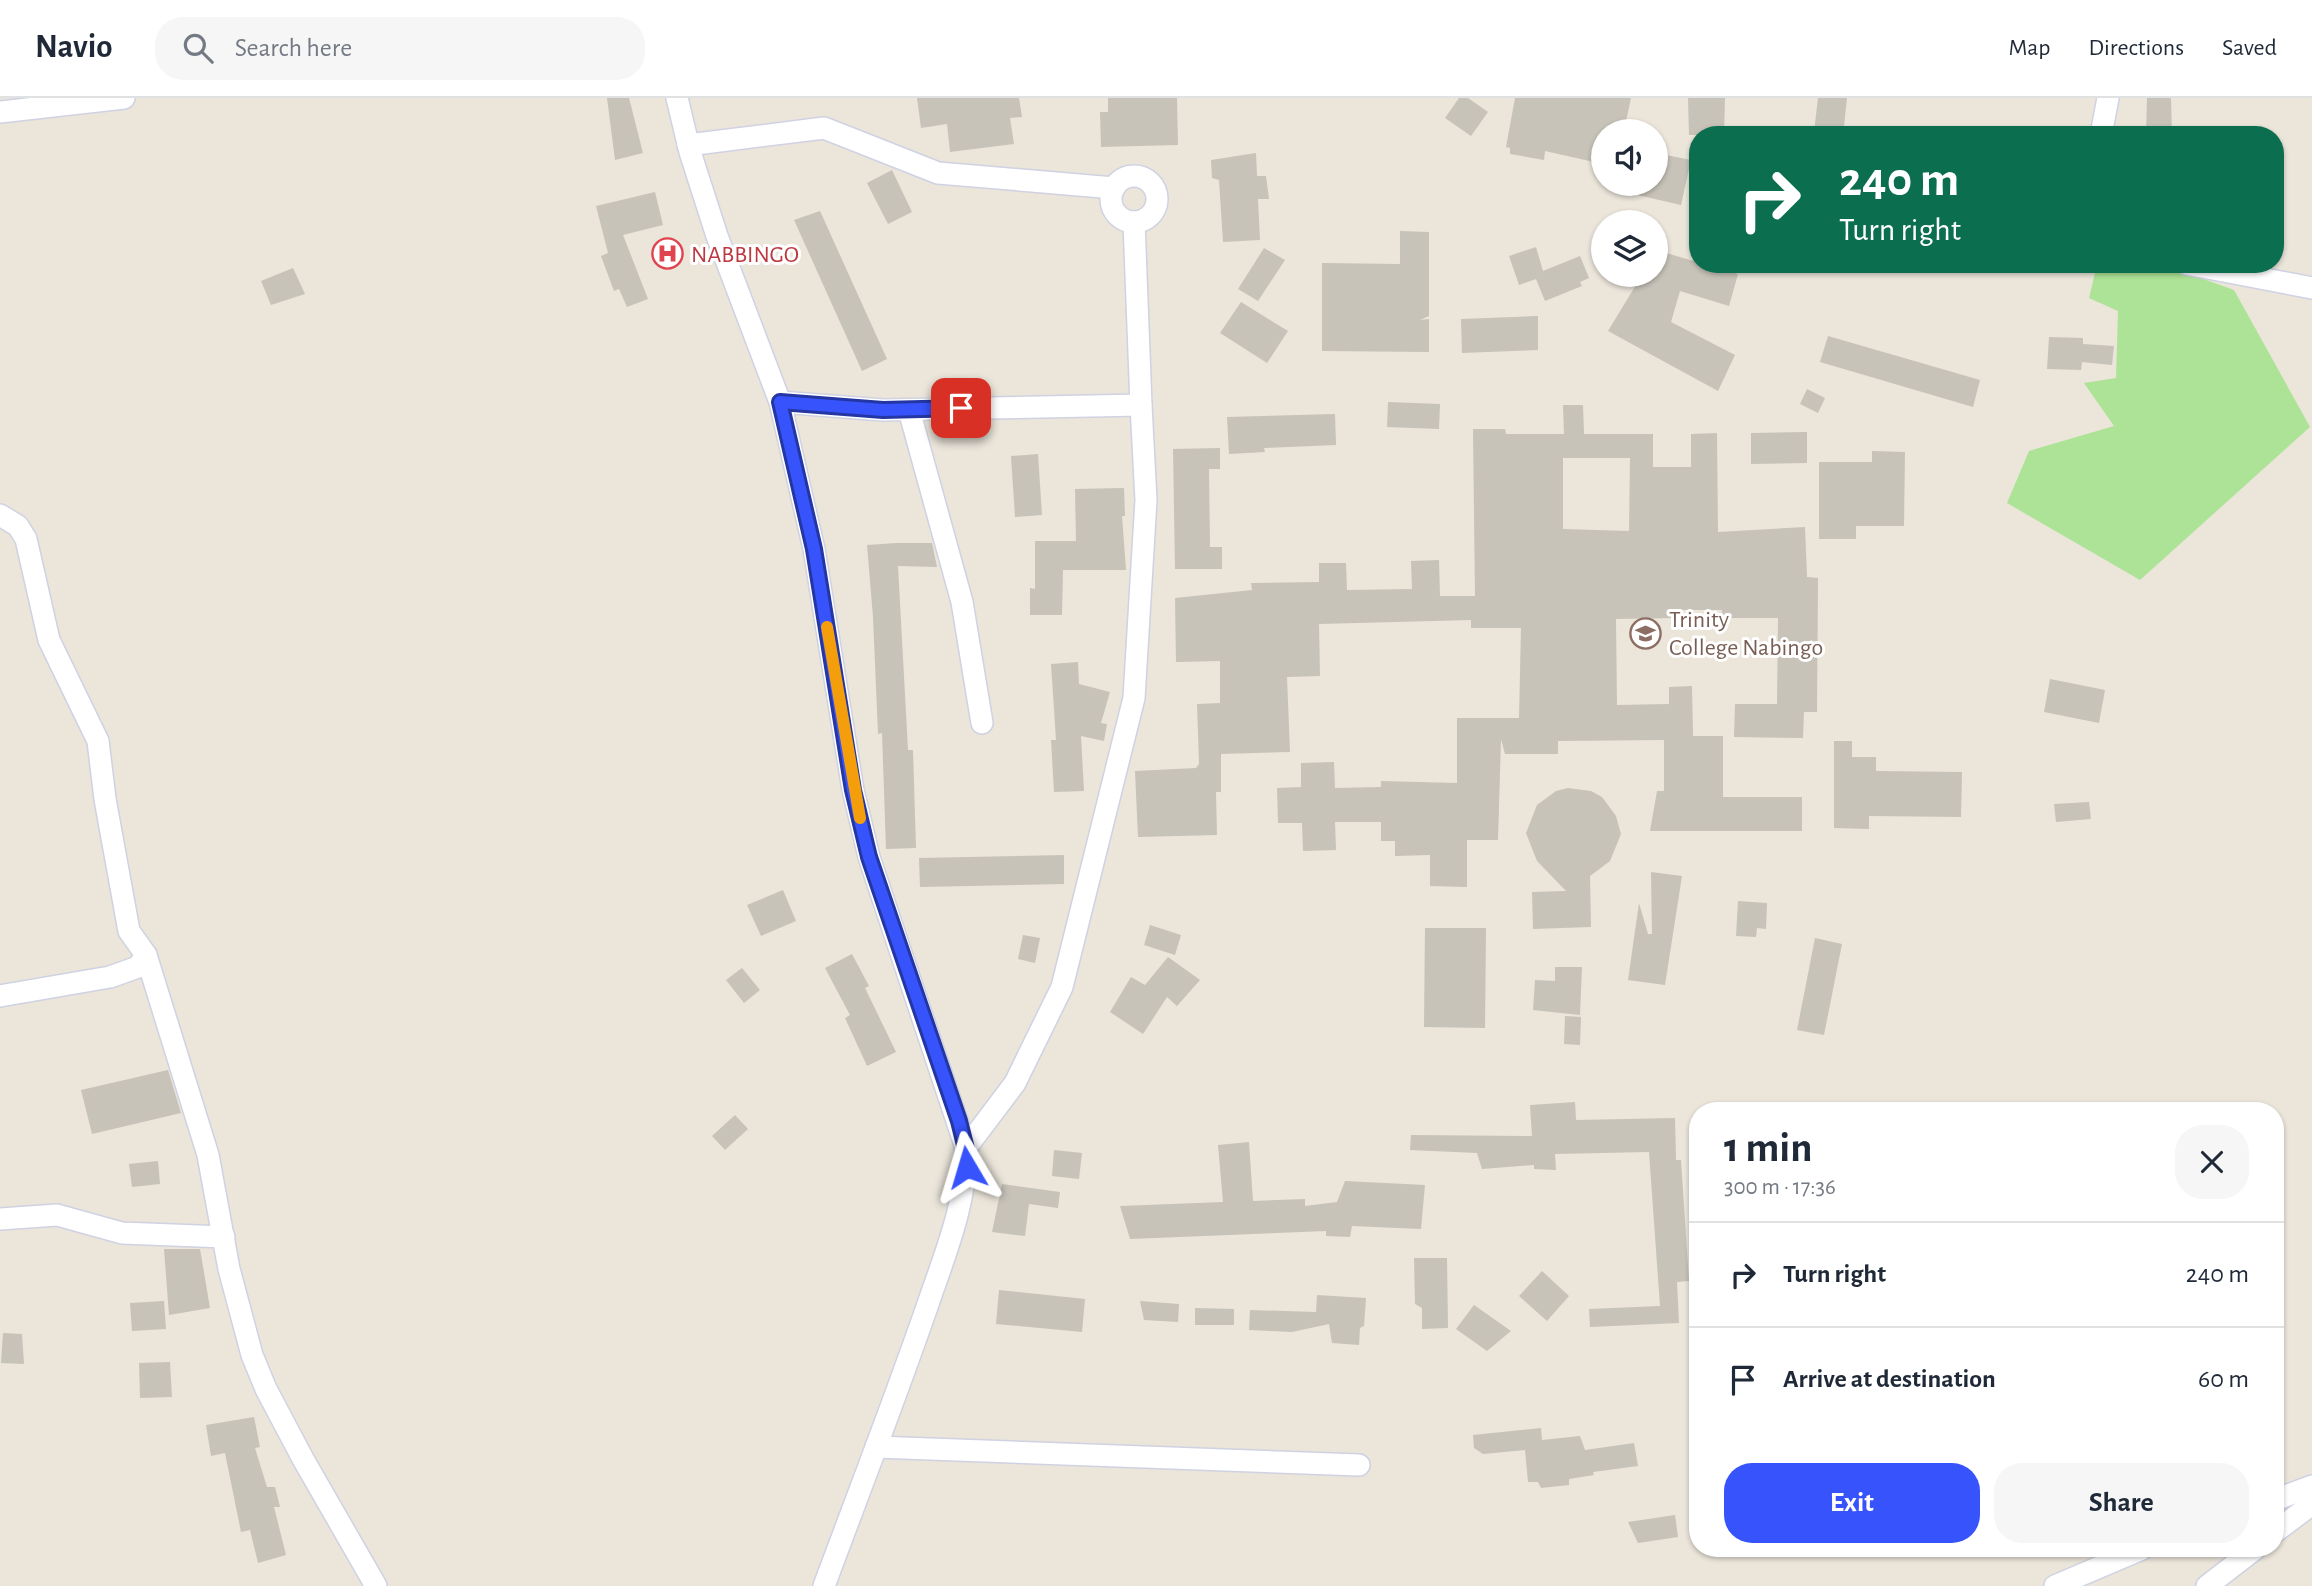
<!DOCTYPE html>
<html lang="en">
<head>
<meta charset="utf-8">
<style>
  :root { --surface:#fff; --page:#f6f6f7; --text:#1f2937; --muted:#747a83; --line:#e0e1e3; --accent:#3753fb }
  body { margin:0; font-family:"Alegreya Sans",sans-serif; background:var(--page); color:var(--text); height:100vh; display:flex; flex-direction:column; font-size:26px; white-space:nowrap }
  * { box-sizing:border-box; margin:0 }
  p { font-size:23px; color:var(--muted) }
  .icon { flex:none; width:38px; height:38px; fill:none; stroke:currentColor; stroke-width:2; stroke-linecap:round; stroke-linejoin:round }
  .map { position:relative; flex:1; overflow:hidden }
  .sheet { position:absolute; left:1689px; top:1004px; width:595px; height:455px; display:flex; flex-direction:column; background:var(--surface); border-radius:28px; box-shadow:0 2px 5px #0004 }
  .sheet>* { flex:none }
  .guide { position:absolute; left:1689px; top:28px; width:595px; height:147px; border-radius:28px; box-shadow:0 2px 5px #0004; background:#0b6e4f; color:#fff; overflow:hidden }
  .buttons { position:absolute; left:1591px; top:21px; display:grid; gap:14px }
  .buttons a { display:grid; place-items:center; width:77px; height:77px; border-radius:50%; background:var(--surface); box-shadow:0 2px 5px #0004; font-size:35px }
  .pin { position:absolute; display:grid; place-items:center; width:60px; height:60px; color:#fff; margin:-30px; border-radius:14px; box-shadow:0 4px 10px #0006 }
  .me { position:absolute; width:77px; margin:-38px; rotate:353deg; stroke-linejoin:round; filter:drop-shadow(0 0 5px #0008) }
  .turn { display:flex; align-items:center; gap:24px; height:147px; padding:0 35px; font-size:32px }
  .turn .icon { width:91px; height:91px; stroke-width:2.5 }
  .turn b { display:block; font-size:49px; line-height:60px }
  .round { display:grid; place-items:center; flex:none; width:74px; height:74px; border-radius:28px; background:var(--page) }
  .headline { display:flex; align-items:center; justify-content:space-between; height:119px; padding:0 35px }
  h1 { font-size:42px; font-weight:600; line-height:52px }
  .button { display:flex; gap:14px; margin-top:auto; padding:14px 35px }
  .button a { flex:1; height:80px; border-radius:28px; background:var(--accent); color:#fff; font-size:28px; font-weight:600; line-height:80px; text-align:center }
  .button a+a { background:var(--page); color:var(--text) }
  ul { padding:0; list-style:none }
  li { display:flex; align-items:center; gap:21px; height:105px; padding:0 35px; border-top:2px solid var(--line) }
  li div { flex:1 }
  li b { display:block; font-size:26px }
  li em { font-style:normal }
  header { display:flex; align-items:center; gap:42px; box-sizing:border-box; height:98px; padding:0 35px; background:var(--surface); border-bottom:2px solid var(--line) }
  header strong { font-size:33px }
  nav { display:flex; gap:38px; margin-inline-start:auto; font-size:24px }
  .search { width:490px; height:63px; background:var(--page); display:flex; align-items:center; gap:18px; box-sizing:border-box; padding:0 24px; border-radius:28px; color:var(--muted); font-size:26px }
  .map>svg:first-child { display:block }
  .green { fill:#ace396 }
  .building { fill:#c7c3b9; fill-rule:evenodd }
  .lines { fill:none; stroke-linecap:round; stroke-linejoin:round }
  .minor-casing { stroke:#cfd2e2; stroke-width:24 }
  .minor { stroke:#fff; stroke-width:21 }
  .route-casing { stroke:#2436a3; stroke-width:18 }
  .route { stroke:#3753fb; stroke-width:12 }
  .slow { stroke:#f59e0b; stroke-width:12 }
  .labels { text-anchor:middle; stroke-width:6; stroke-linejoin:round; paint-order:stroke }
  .health-label { font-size:24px; fill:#be3a42; stroke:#fff; text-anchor:start }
  .education-label { font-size:24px; fill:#785e54; stroke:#fff; text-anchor:start }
</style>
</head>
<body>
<header>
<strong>Navio</strong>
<div class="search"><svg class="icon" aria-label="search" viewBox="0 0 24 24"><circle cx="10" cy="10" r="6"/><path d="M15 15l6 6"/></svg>Search here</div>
<nav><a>Map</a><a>Directions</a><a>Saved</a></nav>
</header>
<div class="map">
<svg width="2312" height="1488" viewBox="0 0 2312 1488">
  <rect width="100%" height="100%" fill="#ebe5da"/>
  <path class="green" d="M2097 166H2162L2234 192 2310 329 2140 482 2007 405 2029 353 2114 328 2084 285 2116 280 2118 213 2089 200Z"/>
  <g class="building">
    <path d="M607 0H629L643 55 615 62Z"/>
    <path d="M917 0H1019L1022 19 1010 20 1014 46 950 54 947 26 921 30Z"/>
    <path d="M1108 0H1177L1178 47 1101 49 1100 14H1108Z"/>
    <path d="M1459 0H1468L1488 14 1471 38 1445 20Z"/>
    <path d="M1515 0H1631L1624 33H1603V66L1545 53 1544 62 1510 56V50L1506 49Z"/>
    <path d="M1688 0H1725L1724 37H1689Z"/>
    <path d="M1818 0H1847L1843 37 1814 34Z"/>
    <path d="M2147 0H2171L2172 37H2146Z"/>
    <path d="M1256 55 1257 78H1266L1269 101H1258L1260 142 1223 144 1219 82 1212 80 1211 62Z"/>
    <path d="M1656 55 1691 62 1681 107 1620 93 1621 86H1656Z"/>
    <path d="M892 72 912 114 888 126 867 85Z"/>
    <path d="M655 94 663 127 623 137 648 201 627 209 619 191 614 193 601 158 608 155 596 108Z"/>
    <path d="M820 113 887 261 862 273 794 122Z"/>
    <path d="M1400 133 1429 134V218L1420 222 1429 221V254L1322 253V165L1400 166Z"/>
    <path d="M1536 149 1543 173 1580 158 1589 180 1580 184 1582 188 1545 203 1536 181 1519 187 1509 158Z"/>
    <path d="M1264 150 1285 162 1258 203 1238 191Z"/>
    <path d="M1656 152 1738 176 1729 208 1680 193 1671 224 1735 257 1718 293 1608 233 1642 177H1656Z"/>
    <path d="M293 170 305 196 271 207 261 183Z"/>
    <path d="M1241 204 1288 233 1267 265 1220 235Z"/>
    <path d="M1538 218V252L1462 255 1461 221Z"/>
    <path d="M1828 238 1980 282 1973 309 1820 264Z"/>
    <path d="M2049 239 2083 240V246L2114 248 2112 267 2082 264 2081 272 2047 271Z"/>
    <path d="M1807 291 1825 300 1818 315 1800 306Z"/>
    <path d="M1388 304 1440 306 1439 331 1387 329Z"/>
    <path d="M1563 307H1583L1584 336H1653V369H1691V336L1717 335 1718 434 1805 429 1807 479 1818 480 1817 614H1804L1803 640 1734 639 1735 606H1777L1778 520H1721L1722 512H1677V520L1616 521 1617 607 1669 606V589L1692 588 1693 638H1723V699H1802V733H1650L1657 693H1664V642L1558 643V656H1505L1501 641 1498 742H1467V789L1430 788V757L1395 758V743H1381V724H1335L1336 752 1303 753 1302 725H1278L1277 690 1301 689V665L1334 664 1335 690 1381 689V683L1457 685V620H1519L1521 530H1471V522L1319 526 1320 578 1287 579 1290 654 1221 656V694H1216L1217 737 1138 739 1135 673 1196 670 1199 666 1197 606 1220 605V563L1176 564 1175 500 1252 492 1251 485 1319 484V465H1346L1347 492 1412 491 1411 463 1439 462 1440 498H1475L1473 331H1505L1506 336H1564ZM1563 360H1630L1629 433 1563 431Z"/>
    <path d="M1335 316 1336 347 1264 350 1265 354 1229 356 1227 319Z"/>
    <path d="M1807 334V365L1751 366V335Z"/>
    <path d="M1220 350V371H1209L1210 449H1222V471H1175L1173 351Z"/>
    <path d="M1872 353 1905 354 1904 428H1856V441H1819V364H1872Z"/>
    <path d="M1038 356 1042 417 1015 419 1011 358Z"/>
    <path d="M1124 390 1125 418H1122L1126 472H1063L1062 517H1030V490L1035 491V443H1076L1075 391Z"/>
    <path d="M896 445H932L937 469 898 468 908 652H913L916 750 886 751 882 635 878 636 873 519 867 447Z"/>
    <path d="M1078 564 1079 586 1110 594 1101 625 1107 626 1104 643 1081 638 1084 693 1054 694 1051 642H1056L1051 566Z"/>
    <path d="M2050 581 2105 592 2099 625 2044 614Z"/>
    <path d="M1834 643H1852V659H1876V673L1962 674 1961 719 1869 718V731L1834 730Z"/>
    <path d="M1568 690 1591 693 1602 699 1616 718 1621 736 1610 763 1590 778 1591 829 1533 831 1532 794 1566 793 1537 763 1526 735 1537 707 1556 693Z"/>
    <path d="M2089 704 2091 721 2056 724 2054 706Z"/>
    <path d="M1064 757V786L920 789 919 760Z"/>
    <path d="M1651 774 1682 778 1665 887 1628 882 1639 805 1648 836H1652Z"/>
    <path d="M783 792 796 823 761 838 747 807Z"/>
    <path d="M1738 803 1767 805 1766 831 1757 830 1756 839 1736 838Z"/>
    <path d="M1150 827 1181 837 1175 857 1144 847Z"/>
    <path d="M1425 830H1486L1485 930 1424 929Z"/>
    <path d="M1023 837 1040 840 1035 865 1018 861Z"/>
    <path d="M1815 840 1842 846 1824 937 1797 932Z"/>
    <path d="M852 856 869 888 865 890 896 954 867 968 845 920 850 917 825 870Z"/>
    <path d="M1168 859 1200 882 1177 908 1167 899 1143 936 1110 914 1131 879 1145 887Z"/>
    <path d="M1555 869H1582L1580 917 1533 912 1535 882 1555 883Z"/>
    <path d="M742 870 760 892 744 905 726 882Z"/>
    <path d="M1565 918 1581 919 1580 947 1564 946Z"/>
    <path d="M168 972 181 1015 92 1036 81 992Z"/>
    <path d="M1575 1004 1576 1022 1675 1020 1676 1062H1681L1689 1183 1677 1184 1679 1225 1590 1229 1589 1211 1660 1208 1649 1054 1555 1056 1556 1072 1534 1071V1067L1482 1071 1477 1055 1410 1052 1411 1037 1532 1038 1530 1007Z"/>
    <path d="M735 1017 748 1031 725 1052 712 1038Z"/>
    <path d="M1249 1044 1253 1103 1305 1101V1108L1337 1104 1345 1083 1425 1087 1421 1131 1352 1128 1350 1139 1326 1138V1133L1130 1141 1120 1108 1223 1104 1218 1047Z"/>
    <path d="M1054 1052 1082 1055 1079 1081 1052 1078Z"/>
    <path d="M158 1063 160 1086 132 1089 129 1066Z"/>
    <path d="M1002 1086 1060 1094 1058 1110 1029 1106 1025 1138 992 1134Z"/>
    <path d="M164 1151H200L210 1210 169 1217Z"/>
    <path d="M1414 1160H1447L1448 1230 1422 1231V1210L1415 1206Z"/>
    <path d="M1542 1173 1569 1198 1547 1223 1519 1198Z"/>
    <path d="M999 1192 1085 1201 1082 1234 996 1226Z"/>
    <path d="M1317 1197 1366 1200 1364 1228 1360 1230 1359 1247 1332 1245 1329 1226 1292 1234 1249 1232 1250 1212 1316 1214Z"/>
    <path d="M164 1203 166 1231 132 1233 130 1205Z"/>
    <path d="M1140 1203 1179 1206 1178 1224 1144 1222Z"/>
    <path d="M1474 1207 1511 1233 1487 1253 1456 1231Z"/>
    <path d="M1195 1210 1234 1211V1227H1195Z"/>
    <path d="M3 1235 22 1236 24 1266 1 1265Z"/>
    <path d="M170 1264 172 1299 140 1300 139 1265Z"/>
    <path d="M254 1319 260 1349 255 1350 267 1389H275L280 1409H274L286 1457 258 1465 250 1432 241 1434 225 1355 211 1358 206 1327Z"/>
    <path d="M1541 1330 1542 1342 1580 1338 1585 1352 1634 1345 1638 1368 1593 1374 1594 1377 1569 1381V1387L1541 1390 1538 1384H1528L1525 1352 1483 1356 1474 1350 1473 1337Z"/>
    <path d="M1675 1417 1678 1439 1638 1445 1628 1424Z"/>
  </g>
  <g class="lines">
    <defs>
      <g id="minor">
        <path d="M677 0 690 54 717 138 780 304 814 451 853 692 869 759 966 1050C967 1104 945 1156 928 1206 895 1301 859 1394 824 1488"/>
        <path d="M0 14 124 0"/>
        <path d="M2101 37 2108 0"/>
        <path d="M688 47 824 30 938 75 1114 90"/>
        <circle cx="1134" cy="101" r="23"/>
        <path d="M1134 124 1141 307"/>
        <path d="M2187 166 2312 190"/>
        <path d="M780 304 883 312 1141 307 1146 402 1134 600 1062 889 1015 985 966 1050"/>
        <path d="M909 312 962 504 982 625"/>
        <path d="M0 417 18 428 26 441 49 542 98 643 105 701 129 833 146 857 208 1057 229 1171 252 1257 266 1291 303 1361 376 1488"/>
        <path d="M0 898 110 879 138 869 146 857"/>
        <path d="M0 1121 57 1117 122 1135 224 1139"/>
        <path d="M876 1349 1359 1367"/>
        <path d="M2275 1402 2312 1388"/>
        <path d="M2275 1434 2312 1406"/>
        <path d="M2055 1488 2142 1451"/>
        <path d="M2207 1488 2255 1451"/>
      </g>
    </defs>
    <use href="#minor" class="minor-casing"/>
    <use href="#minor" class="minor"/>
  </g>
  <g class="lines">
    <defs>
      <path id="route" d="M961 310 883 312 780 304 814 451 853 692 869 759 959 1023 966 1051 967 1069"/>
    </defs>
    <use href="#route" class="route-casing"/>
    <use href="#route" class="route"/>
    <path class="slow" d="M827 529 860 720"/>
  </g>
  <defs>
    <symbol id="hospital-ring" viewBox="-11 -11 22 22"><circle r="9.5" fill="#fff" stroke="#e0444e" stroke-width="1.5"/><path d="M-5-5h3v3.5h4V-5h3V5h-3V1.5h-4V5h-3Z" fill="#e0444e"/></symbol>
    <symbol id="school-ring" viewBox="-11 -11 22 22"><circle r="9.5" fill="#fff" stroke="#8d6e63" stroke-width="1.5"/><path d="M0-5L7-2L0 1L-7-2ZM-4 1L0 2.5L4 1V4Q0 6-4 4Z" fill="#8d6e63"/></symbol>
  </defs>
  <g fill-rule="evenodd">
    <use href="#hospital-ring" x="650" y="138" width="35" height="35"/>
    <use href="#school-ring" x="1628" y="518" width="35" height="35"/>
  </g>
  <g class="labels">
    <g class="health-label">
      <text x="691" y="164">NABBINGO</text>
    </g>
    <g class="education-label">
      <text x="1669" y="529">Trinity<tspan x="1669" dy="28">College Nabingo</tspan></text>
    </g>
  </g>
</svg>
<div class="buttons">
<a><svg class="icon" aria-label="sound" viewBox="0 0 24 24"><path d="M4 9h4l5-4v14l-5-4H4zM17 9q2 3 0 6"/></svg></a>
<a><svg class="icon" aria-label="layers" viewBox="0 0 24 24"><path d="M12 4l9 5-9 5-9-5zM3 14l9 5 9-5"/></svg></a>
</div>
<div class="pin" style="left:961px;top:310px;background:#d93025"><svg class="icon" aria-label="arrive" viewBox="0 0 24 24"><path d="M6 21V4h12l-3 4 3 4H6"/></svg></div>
<svg class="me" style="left:967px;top:1069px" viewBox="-20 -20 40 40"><path d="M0-17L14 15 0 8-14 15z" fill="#3753fb" stroke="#fff" stroke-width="4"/></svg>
<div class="guide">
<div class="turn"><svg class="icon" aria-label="right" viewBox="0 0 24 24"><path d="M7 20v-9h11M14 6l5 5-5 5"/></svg><div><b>240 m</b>Turn right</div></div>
</div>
<section class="sheet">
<div class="headline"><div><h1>1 min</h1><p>300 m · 17:36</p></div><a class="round"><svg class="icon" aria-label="close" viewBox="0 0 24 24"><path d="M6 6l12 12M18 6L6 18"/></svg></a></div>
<ul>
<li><svg class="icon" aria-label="right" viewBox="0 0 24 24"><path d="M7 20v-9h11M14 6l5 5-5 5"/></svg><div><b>Turn right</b></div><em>240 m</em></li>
<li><svg class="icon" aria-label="arrive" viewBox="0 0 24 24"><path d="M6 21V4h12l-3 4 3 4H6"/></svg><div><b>Arrive at destination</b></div><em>60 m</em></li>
</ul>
<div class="button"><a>Exit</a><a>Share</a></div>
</section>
</div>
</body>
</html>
